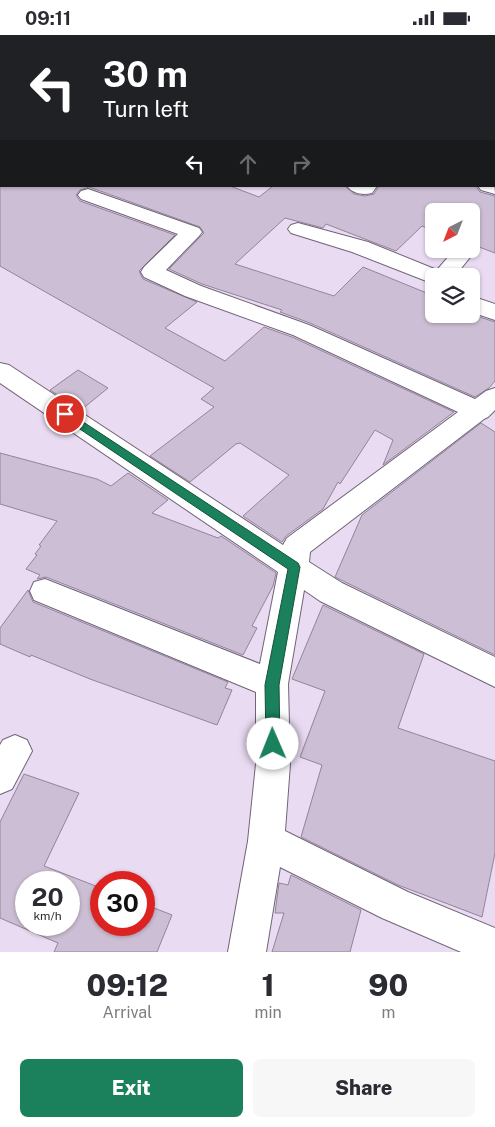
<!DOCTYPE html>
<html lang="en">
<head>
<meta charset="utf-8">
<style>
  :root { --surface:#fff; --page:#f7f7f7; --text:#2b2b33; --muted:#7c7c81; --accent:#1a815c }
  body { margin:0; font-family:"Public Sans",sans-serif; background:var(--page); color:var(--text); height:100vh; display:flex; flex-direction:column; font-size:19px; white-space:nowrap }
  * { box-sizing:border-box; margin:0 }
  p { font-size:16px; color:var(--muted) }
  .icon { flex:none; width:28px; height:28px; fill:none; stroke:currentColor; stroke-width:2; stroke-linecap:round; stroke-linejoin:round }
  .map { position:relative; height:917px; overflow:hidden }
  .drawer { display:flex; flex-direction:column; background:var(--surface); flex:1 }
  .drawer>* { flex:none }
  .hud { position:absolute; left:0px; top:0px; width:495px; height:152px; box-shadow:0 1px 4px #0004; background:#202124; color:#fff; overflow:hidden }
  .needle { width:32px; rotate:222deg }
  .fabs { position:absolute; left:425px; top:168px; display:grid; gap:10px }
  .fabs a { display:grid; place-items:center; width:55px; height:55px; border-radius:8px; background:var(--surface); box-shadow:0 1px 4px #0004; font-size:25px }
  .speed { position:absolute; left:15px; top:836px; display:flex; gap:10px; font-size:25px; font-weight:700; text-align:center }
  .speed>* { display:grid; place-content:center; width:65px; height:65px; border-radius:50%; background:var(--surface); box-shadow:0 1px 4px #0004; line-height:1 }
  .speed small { font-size:12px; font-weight:400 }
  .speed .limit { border:8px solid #d22; background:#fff; color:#111 }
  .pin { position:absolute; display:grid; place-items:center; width:42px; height:42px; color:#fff; margin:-21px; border:2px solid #fff; border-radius:50%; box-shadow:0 1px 5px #0007 }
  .me { position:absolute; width:55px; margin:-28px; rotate:359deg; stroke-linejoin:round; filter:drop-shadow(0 0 4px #0008) }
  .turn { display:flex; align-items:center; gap:18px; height:105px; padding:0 20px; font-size:22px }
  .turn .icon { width:65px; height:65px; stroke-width:2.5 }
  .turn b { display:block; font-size:35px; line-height:42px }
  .lanes { display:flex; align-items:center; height:48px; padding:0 20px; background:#0003; justify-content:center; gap:25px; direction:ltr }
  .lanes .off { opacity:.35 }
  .eta { display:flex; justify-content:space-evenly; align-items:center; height:85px; text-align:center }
  .eta b { font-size:30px; font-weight:800; line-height:35px }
  .primary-button { display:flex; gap:10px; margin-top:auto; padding:10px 20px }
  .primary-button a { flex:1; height:58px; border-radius:8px; background:var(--accent); color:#fff; font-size:20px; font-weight:800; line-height:58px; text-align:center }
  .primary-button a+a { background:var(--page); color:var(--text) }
  .status { display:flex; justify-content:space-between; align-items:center; height:35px; padding:0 25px; background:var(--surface); direction:ltr }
  .status svg { height:14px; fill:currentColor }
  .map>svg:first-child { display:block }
  .building { fill:#ccbed4; stroke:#92859a; fill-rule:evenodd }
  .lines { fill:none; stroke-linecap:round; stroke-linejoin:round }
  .minor-casing { stroke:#716478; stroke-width:2 }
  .minor { fill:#fff; fill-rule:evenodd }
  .route { fill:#1a815c; stroke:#11543c }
</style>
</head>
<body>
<div class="status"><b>09:11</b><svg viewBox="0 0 49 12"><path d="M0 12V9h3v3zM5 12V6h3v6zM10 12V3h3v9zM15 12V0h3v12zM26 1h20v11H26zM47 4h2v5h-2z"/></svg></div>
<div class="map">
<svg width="495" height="917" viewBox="0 0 495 917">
  <rect width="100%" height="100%" fill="#e9dbf2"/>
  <g class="building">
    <path d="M0 151H230L259 162 273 151H345L354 159 365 161 374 159 379 151H476L480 157 495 161V218L471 209V176H434V196L422 191 396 216 326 189 323 193 285 183 235 229 334 261 363 232 434 261V279H470L495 287V346L489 353 475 362 310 288 280 277 282 275 202 249 169 234 204 198 200 192 89 152 80 155 76 160 80 166 175 200 139 236 143 244 197 267 165 293 225 326 264 292 292 302 454 377 383 430 393 405 375 395 340 449 338 447 323 474 286 501 282 507 243 481 289 440 240 408 236 409 190 447 150 421 214 372 201 364 214 353 0 231Z"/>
    <path d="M78 335 108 353 81 375 50 355Z"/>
    <path d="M481 388 495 397V620L335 542 362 480Z"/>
    <path d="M0 418 97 444 111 451 128 438 168 465 152 478 218 503 221 501 276 538 273 551 252 591 257 593 243 620 46 542 37 544 40 540 26 534 37 520 35 519 41 511 39 510 57 486 0 469Z"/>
    <path d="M28 555 33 567 228 647 225 653 232 655 217 690 90 644 31 620 30 622 0 609V593Z"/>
    <path d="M323 570 424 619 398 693 495 726V818L482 882 398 850 301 802 322 730 300 722 325 656 292 644Z"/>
    <path d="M24 739 79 758 44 831 101 853V890H144V869L172 880 157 917H54L58 908 0 883V787ZM26 848H69V890H26Z"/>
    <path d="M291 840 361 875 350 917H272L284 878H275L279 848 288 850Z"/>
  </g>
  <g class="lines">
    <defs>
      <g id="minor">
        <path d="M27 0H45L46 1H28Z"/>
        <path d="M286 0H305L306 1H287Z"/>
        <path d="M448 0H468L469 1H449Z"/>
        <rect x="494" y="6" width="1" height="10"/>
        <rect x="494" y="53" width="1" height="10"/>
        <rect x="0" y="66" width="1" height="10"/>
        <path d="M1 102V114L0 115V103Z"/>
        <path d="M494 109 495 110V122L494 121Z"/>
        <path d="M494 146 495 159 481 155 478 151H494Z"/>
        <path d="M347 151H377L372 158C363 160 353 159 347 151Z"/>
        <path d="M88 154 199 193 202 197 199 201 166 235 201 251 309 290 475 364 486 356 495 353V375L488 382 484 384 310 517 309 527 342 548 495 622V652L320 566 304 555 288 649 290 729 285 796 408 857 495 893V917H461L382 883 280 832 266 917H228L248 806 256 729V657L34 565 30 556 34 547 45 544 260 629 278 537 0 348V328L9 330 283 510 287 503 458 377 293 300 185 261 144 242 141 237 144 232 178 199 81 164 78 160 81 156Z"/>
        <path d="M298 188 368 207 437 235 455 214H471V211L475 216 455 241H434V249L352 217 291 198 288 194 291 190Z"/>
        <path d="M471 261 495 269V285L471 277Z"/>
        <path d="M15 700 27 705 32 716 12 754 0 759V710L3 705Z"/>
      </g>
    </defs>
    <use href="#minor" class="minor-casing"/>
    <use href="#minor" class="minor"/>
  </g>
  <path class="route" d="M65 375 298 528 300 532 279 650 280 709 278 714 273 716 268 714 266 709 265 650 288 534 62 382 60 379Z"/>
</svg>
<div class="fabs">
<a><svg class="needle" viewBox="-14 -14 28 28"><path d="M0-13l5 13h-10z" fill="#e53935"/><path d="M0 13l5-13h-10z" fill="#7c7c81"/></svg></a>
<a><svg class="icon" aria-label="layers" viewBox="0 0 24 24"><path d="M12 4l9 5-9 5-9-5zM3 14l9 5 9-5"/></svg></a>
</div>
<div class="speed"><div>20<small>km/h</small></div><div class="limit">30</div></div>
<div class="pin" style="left:65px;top:379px;background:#d93025"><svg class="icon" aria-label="arrive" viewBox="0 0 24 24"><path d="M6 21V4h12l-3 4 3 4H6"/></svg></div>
<svg class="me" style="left:273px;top:709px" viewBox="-20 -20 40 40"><circle r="19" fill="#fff"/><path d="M0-13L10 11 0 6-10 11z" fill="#1a815c"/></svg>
<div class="hud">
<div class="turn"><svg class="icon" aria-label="left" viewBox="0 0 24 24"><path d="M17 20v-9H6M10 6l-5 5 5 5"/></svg><div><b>30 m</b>Turn left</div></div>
<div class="lanes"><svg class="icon" aria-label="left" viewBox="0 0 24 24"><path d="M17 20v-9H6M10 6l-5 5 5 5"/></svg><svg class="icon off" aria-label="ahead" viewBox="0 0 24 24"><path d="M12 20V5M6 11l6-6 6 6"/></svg><svg class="icon off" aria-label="right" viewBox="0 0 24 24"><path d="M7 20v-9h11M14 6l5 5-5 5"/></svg></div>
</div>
</div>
<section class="drawer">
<div class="eta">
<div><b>09:12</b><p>Arrival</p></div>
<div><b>1</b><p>min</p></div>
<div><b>90</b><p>m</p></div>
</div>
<div class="primary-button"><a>Exit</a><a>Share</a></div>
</section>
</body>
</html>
